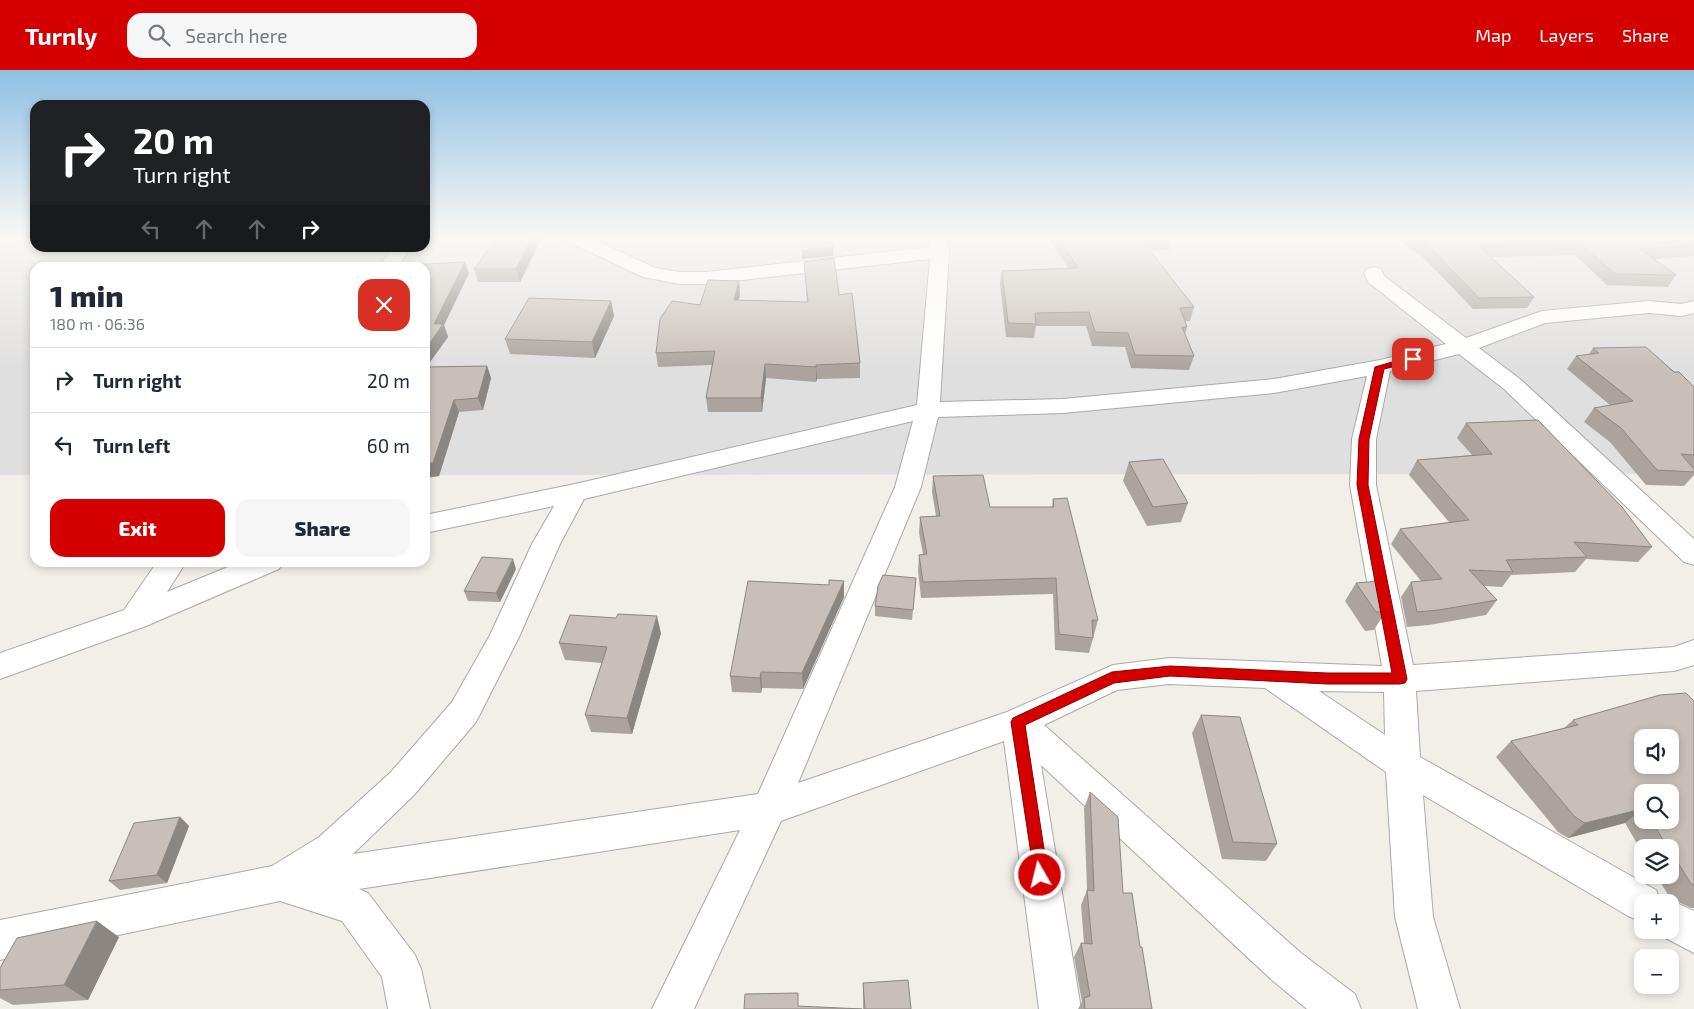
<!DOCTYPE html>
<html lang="en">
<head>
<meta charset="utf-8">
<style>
  :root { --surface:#fff; --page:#f6f6f7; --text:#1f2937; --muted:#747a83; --line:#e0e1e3; --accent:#d40000 }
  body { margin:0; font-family:"Exo 2",sans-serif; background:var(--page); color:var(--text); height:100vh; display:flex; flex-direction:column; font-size:19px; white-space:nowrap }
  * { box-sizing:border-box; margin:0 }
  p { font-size:16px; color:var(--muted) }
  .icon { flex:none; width:28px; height:28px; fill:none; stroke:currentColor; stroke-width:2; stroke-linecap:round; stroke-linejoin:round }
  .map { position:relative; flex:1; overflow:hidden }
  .side { position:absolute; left:30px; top:192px; width:400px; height:305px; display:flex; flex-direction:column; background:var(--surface); border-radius:15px; box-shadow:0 2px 8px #0003 }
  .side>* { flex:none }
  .banner { position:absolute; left:30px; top:30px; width:400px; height:152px; border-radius:15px; box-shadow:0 2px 8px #0003; background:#202124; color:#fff; overflow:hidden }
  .fabs { position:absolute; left:1634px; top:659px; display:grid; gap:10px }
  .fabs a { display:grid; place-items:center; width:45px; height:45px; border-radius:10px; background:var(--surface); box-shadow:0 2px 8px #0003; font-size:25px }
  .pin { position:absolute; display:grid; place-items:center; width:42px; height:42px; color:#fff; margin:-21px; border-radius:10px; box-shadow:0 2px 8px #0006 }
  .me { position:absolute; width:55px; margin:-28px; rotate:352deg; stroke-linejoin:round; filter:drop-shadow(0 0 4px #0008) }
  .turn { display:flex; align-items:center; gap:18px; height:105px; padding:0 20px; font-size:22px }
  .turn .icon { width:65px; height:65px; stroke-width:2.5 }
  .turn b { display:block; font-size:35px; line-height:42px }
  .lanes { display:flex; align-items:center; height:48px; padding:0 20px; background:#0003; justify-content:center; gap:25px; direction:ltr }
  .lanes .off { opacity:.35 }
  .round { display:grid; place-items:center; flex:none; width:52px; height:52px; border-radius:15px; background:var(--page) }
  .overview { display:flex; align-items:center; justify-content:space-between; height:85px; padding:0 20px }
  h1 { font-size:30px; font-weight:800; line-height:38px }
  .button { display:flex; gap:10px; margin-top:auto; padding:10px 20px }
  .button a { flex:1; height:58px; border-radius:15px; background:var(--accent); color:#fff; font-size:20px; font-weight:800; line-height:58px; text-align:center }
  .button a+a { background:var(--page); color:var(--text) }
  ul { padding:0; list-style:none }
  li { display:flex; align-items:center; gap:15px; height:65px; padding:0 20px; border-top:1px solid var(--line) }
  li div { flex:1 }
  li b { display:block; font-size:19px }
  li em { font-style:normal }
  header { display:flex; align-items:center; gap:30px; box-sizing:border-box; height:70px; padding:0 25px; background:var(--accent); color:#fff }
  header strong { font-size:24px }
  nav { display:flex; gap:28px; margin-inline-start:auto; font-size:18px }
  .search { width:350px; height:45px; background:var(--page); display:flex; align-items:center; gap:12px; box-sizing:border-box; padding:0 18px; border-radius:15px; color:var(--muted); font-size:19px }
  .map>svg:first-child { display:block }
  .residential { fill:#e0dfdf }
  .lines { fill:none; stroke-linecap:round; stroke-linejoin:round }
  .minor-casing { stroke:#a9a9a9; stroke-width:2 }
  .minor { fill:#fff; fill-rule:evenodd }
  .wall { fill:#aba49e; fill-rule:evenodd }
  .shaded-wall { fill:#8b8681 }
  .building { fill:#c7bfb8; stroke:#8b8681; fill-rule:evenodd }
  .route { fill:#d40000; stroke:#8a0000 }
</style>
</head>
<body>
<header>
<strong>Turnly</strong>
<div class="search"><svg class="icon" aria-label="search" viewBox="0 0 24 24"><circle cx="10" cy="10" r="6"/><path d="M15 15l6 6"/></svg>Search here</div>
<nav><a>Map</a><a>Layers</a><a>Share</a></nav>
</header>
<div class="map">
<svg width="1694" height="939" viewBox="0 0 1694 939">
  <rect width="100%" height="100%" fill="#f2efe9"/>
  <path class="residential" d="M0 167H35V178H425V167H1694V404L425 405V198H35V405H0Z"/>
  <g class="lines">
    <defs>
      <g id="minor">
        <path d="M565 167H589L655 198 680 202H706L930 177 929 167H947L949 182 940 332 1063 329 1274 309 1380 290 1446 274 1368 212 1364 203 1367 199 1374 197 1381 199 1384 206 1466 268 1542 241 1649 231 1681 234 1694 231V243L1681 246 1649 243 1545 253 1479 278 1520 309 1694 469V495L1684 492 1504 319 1459 284 1390 301 1376 369V415L1413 595 1674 577 1694 570V595L1674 601 1416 621 1420 687 1656 820 1661 832H1642V852L1628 846 1423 725 1433 847 1460 939H1418L1395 847 1386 702 1265 618 1169 614 1117 620 1044 655 1301 883 1355 924 1361 939H1307L1273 911 1041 695 1081 939H1039L1004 671 781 751 694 939H652L740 760 359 819 368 823 415 885 421 899 430 939H388L382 907 342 851 280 831 0 890V850L272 796 319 767 390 703 452 632 490 565 532 474 554 436 425 463V445L575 414 917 335 930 189 706 214H680L643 207 567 171ZM1367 306 1352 369 1350 415 1382 596 1169 588 1113 595 1007 642 798 713 921 417 938 347 1063 343 1274 323ZM913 351 895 417 758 724 353 784 414 725 476 652 519 567 560 474 584 429ZM1319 621 1384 622 1385 665Z"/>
        <path d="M392 178H410L397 198H378Z"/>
        <path d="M157 492H186L167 522 240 492H283L279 499 146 556 0 609V583L124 540Z"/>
        <path d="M1670 830 1694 841V883L1656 863 1655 860H1670V832H1663Z"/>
      </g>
    </defs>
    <use href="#minor" class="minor-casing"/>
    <use href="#minor" class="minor"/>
  </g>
  <g class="wall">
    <path d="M1048 167H1173L1170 179 1148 180 1194 237 1190 251H1185L1187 257 1185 264 1194 286 1189 300 1131 298 1125 277 1092 276 1086 256H1036L1034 268 1006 267 1000 214 1002 201 1068 198Z"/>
    <path d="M1395 167H1694V186L1654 189 1676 205 1668 217 1607 215 1575 185 1491 187 1534 227 1527 238 1473 239 1423 187Z"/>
    <path d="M541 169 520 212H478L474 199Z"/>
    <path d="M804 192 839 225 860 293V308L817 309 816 312 766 308 762 342H708L706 328 712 295 658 297 656 283 700 235 739 211 740 225 739 230 807 232Z"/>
    <path d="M425 198 469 203 444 255 448 267 426 297 487 296 491 308 483 340 459 342 439 406 425 408Z"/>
    <path d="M611 231 614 246 595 288 510 284 505 269Z"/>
    <path d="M1593 278 1674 302 1694 317V405L1684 416 1646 415 1610 372 1584 352 1594 338 1610 335 1567 299 1576 286 1589 284Z"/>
    <path d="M1466 353 1652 477 1638 492 1586 489 1575 502 1511 505 1502 517 1484 516 1497 530 1486 545 1429 555 1407 557 1401 527 1411 512 1421 511 1391 474 1400 459 1449 452 1409 405 1417 390 1472 385 1457 368Z"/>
    <path d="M1129 392 1188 433 1181 452 1147 456 1123 411Z"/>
    <path d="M933 406 990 437H1052L1053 429 1098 550 1089 583 1055 580 1053 524 921 528 918 501 919 485 923 484 919 463 920 447 936 446 932 422Z"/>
    <path d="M516 499 500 532 468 531 464 521Z"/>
    <path d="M916 508 912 550 875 546V536Z"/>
    <path d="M1356 513 1386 541 1374 560 1365 561 1345 531Z"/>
    <path d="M844 527 803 619 762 618 761 623 732 622 730 606Z"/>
    <path d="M616 548 661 563 632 664 591 662 585 645 602 593 565 590 559 573Z"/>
    <path d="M1694 631V838H1691L1670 828 1656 805H1670V778H1642V782L1625 753 1568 768 1558 762 1496 687 1511 671 1564 658 1573 650ZM1642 722 1670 750H1642Z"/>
    <path d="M1201 645 1277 774 1266 791 1222 789 1192 663Z"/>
    <path d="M1090 722 1140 877 1152 939H1078L1082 932 1074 887 1081 873H1084L1081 835 1087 820 1084 738Z"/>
    <path d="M180 747 189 756 167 813 120 820 109 811Z"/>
    <path d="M119 867 88 930 13 935 0 928V920Z"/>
    <path d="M863 913 911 939H863Z"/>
  </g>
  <g class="shaded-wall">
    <path d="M532 167H540L541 169 520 212 516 199Z"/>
    <path d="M834 167 833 186 802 189V181Z"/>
    <path d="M465 192 469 203 444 255 448 267 425 299V280L434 254Z"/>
    <path d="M739 211 740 225 735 244 734 230Z"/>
    <path d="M611 231 614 246 595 288 592 272Z"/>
    <path d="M765 294 766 308 762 342 761 328Z"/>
    <path d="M816 295 817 309 816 312Z"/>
    <path d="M487 296 491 308 483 340 478 328Z"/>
    <path d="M454 330 459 342 439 406 425 408V394Z"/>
    <path d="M513 489 516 499 500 532 496 523Z"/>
    <path d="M844 511V527L803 619 802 603Z"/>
    <path d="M657 546 661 563 632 664 627 648Z"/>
    <path d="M761 602 762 618 761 623 760 608Z"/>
    <path d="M1642 739 1625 753 1568 768 1585 753Z"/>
    <path d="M180 747 189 756 167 813 157 805Z"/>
    <path d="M97 851 119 867 88 930 64 915Z"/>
  </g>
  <g class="building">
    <path d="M497 167H532L516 199H474Z"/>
    <path d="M801 167H833V177L802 181Z"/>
    <path d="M1058 167H1142H1136L1155 187 1194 237 1180 238 1187 257H1182L1194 286 1135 285 1128 263 1095 262 1089 242 1035 243 1036 254 1008 253 1002 201 1078 198Z"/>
    <path d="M1417 167H1694V175L1640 179 1676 205 1615 204 1582 174 1479 176 1534 227 1479 228 1428 175Z"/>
    <path d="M834 188 839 225 852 223 860 293 816 295V297L765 294 761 328H706L715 281 656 283 660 249 672 231 700 235 708 210 739 211 734 230 808 232 804 192Z"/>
    <path d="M465 192 434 254H443L425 280V198H410L411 195Z"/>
    <path d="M529 228 611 231 592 272 505 269Z"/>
    <path d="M1646 277 1674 302H1679L1694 317V385L1681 384 1694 399V402L1657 400 1621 358 1594 338 1633 331 1576 286 1599 283 1593 278Z"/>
    <path d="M487 296 478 328 454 330 433 393 425 394V297Z"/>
    <path d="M1538 350 1622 437 1652 477 1574 472 1587 487 1506 490 1513 502 1469 500 1497 530 1439 540 1417 542 1411 512 1442 509 1400 459 1469 450 1417 390 1492 384 1466 353Z"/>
    <path d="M1163 389 1188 433 1153 437 1129 392Z"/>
    <path d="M983 405 990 437H1054L1053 429 1067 428 1098 550H1092L1093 568 1059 564 1056 508 923 512 919 485 927 484 920 447 940 446 933 406Z"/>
    <path d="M482 487 513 489 496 523 464 521Z"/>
    <path d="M883 505 916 508 913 540 875 536 878 516Z"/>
    <path d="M829 510 844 511 802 603 761 602 760 608 730 606 748 511 829 515Z"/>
    <path d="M1380 511 1386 541 1376 542 1356 513Z"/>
    <path d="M618 544 657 546 627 648 585 645 607 577 559 573 570 545 616 548Z"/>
    <path d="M1686 623 1694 631V815L1691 814 1670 780V778H1668L1651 750H1670V722H1642V739L1585 753 1575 747 1511 671 1578 655 1573 650 1660 625ZM1642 668H1670V695H1642Z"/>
    <path d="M1201 645 1240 647 1277 774 1233 772Z"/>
    <path d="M1090 722 1118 747 1123 823H1132L1140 877H1142L1152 939H1085L1084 928 1090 926 1081 873 1092 874 1087 820 1094 821Z"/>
    <path d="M180 747 157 805 109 811 134 753Z"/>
    <path d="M97 851 64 915 0 920V898L17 868Z"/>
    <path d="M908 910 911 939H865L863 913Z"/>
    <path d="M798 923V936L862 939H744L745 924Z"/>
  </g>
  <linearGradient id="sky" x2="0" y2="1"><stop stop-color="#8fc0e4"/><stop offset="0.56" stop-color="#f9f8f5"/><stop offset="1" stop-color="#f9f8f5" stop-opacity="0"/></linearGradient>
  <rect width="1694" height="299" fill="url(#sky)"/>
  <path class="route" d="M1413 286 1418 289 1416 291 1384 299 1369 369 1368 415 1407 609 1405 613 1400 614H1327L1170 606 1114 613 1025 655 1048 805 1045 810 1040 812 1035 810 1011 652 1013 648 1112 602 1170 596 1327 603H1392L1357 415 1359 369 1375 297Z"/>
</svg>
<div class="fabs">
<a><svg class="icon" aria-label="sound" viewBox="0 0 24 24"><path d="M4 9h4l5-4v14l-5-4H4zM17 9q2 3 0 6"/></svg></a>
<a><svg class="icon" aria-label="search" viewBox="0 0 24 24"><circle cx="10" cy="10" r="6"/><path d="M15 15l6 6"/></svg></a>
<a><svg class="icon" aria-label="layers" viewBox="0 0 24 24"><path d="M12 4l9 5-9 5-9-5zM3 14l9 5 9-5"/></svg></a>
<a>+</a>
<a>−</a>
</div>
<div class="pin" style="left:1413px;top:289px;background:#d93025"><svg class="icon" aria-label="arrive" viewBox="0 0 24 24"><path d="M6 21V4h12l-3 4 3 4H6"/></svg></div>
<svg class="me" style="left:1040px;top:805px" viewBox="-20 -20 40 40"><circle r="17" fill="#d40000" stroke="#fff" stroke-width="3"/><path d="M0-11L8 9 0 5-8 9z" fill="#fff"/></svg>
<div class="banner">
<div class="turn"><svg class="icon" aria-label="right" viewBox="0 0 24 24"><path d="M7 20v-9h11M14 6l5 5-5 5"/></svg><div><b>20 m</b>Turn right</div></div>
<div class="lanes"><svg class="icon off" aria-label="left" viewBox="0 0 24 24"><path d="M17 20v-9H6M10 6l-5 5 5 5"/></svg><svg class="icon off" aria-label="ahead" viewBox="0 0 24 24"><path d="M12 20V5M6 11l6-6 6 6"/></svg><svg class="icon off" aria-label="ahead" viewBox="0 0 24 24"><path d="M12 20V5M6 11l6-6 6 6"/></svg><svg class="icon" aria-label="right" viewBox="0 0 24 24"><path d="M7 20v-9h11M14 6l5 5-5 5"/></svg></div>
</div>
<section class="side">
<div class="overview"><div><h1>1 min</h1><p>180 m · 06:36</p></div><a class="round" style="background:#d93025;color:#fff"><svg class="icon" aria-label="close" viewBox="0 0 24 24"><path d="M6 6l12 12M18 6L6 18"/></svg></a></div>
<ul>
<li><svg class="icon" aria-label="right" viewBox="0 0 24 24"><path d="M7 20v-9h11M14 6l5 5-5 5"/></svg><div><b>Turn right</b></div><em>20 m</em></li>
<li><svg class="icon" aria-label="left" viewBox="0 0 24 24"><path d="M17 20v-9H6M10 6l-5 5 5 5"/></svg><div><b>Turn left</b></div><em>60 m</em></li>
</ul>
<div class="button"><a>Exit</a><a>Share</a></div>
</section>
</div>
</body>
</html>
